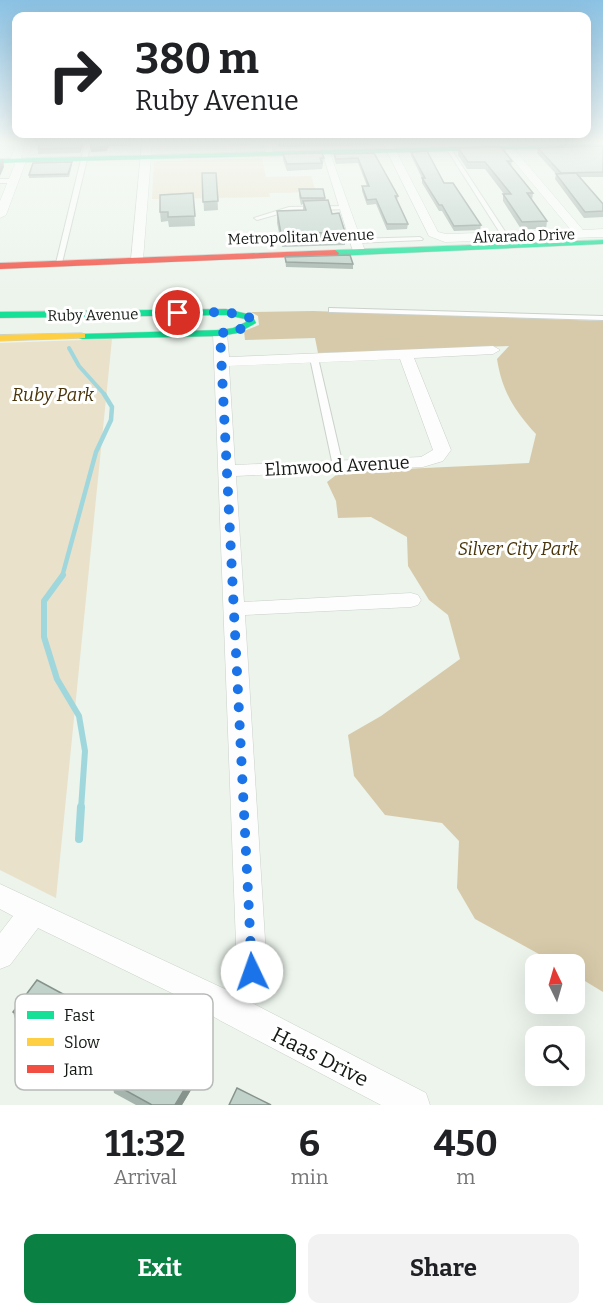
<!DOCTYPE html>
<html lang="en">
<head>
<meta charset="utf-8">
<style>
  :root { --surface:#fff; --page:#f2f2f2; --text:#202124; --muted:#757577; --accent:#0b8043 }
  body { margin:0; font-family:Bitter,serif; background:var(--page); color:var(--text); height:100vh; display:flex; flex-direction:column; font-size:22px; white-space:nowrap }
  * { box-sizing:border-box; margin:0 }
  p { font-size:20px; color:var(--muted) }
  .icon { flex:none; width:33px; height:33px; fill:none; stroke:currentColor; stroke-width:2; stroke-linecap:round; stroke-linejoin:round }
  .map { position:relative; height:1105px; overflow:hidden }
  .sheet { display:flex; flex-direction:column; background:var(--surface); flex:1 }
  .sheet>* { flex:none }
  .top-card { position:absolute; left:12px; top:12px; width:579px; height:126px; border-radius:12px; box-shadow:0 6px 24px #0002; background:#fff; color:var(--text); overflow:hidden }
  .needle { width:39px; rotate:355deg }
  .buttons { position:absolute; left:525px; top:954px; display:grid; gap:12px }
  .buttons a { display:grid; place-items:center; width:60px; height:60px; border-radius:12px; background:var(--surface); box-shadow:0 6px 24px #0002; font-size:30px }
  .pin { position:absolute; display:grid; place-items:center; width:51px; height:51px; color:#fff; margin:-26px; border:3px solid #fff; border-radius:50%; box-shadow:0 2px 6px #0007 }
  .me { position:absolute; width:66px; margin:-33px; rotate:357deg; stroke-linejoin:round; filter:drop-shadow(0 0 4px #0008) }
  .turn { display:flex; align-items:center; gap:21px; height:126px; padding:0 24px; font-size:27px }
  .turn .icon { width:78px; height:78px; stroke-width:2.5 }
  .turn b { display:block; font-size:42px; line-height:51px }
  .eta { display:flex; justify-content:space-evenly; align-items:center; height:102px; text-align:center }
  .eta b { font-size:36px; font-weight:700; line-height:42px }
  .primary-button { display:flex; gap:12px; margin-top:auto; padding:12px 24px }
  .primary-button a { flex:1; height:69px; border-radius:12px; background:var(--accent); color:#fff; font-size:24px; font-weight:700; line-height:69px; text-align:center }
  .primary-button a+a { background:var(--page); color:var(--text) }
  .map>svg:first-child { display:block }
  .green { fill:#e9e1ca }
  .forest { fill:#d7caaa }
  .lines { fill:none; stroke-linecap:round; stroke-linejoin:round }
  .stream-far3 { stroke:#a0d7dd; stroke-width:4 }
  .stream-far2 { stroke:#a0d7dd; stroke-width:4.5 }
  .stream-far1 { stroke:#a0d7dd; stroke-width:6 }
  .stream { stroke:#a0d7dd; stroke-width:8 }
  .lane-casing { stroke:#cbd1cb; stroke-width:2 }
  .street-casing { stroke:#cbd1cb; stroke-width:1 }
  .fast-casing { stroke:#cbd1cb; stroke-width:1 }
  .slow-casing { stroke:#cbd1cb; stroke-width:1 }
  .jam-casing { stroke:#cbd1cb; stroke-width:1 }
  .lane { fill:#fcfdfc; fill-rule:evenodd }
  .street { fill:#fcfdfc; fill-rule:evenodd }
  .fast { fill:#16e098; fill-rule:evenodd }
  .slow { fill:#ffcf43; fill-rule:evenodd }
  .jam { fill:#f24e42; fill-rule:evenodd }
  .wall { fill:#a5b5ae }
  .shaded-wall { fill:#86938d }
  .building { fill:#c0d2ca; stroke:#86938d; stroke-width:1.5 }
  .route { stroke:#1a73e8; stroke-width:10; stroke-dasharray:0 18 }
  .labels { text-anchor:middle; stroke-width:6; stroke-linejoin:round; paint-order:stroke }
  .far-street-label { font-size:15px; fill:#141914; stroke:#fff }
  .park-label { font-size:18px; font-style:italic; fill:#4a350a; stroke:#fff }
  .street-label { font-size:18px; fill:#141914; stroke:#fff }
  .near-street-label { font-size:21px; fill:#141914; stroke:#fff }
  .key { fill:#fff; stroke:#b8bab8; stroke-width:1.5 }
  .key-label { font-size:16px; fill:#141914 }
</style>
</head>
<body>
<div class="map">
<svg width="603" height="1105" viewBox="0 0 603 1105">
  <rect width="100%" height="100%" fill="#ecf4ec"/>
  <g class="green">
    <path d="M262 158 266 177 311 176 316 192 269 193 270 197 152 199 154 163 158 161Z"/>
    <path d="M112 339 56 898 0 870V343Z"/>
  </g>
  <path class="forest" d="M313 311 603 321V992L575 975 574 964H557L475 919 457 888 459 841 442 823 385 815 354 776 348 735 381 716 460 659 448 615 429 600 408 566 407 537 371 517 338 518 336 501 327 482 340 472 529 463 536 434C514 410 502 391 497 359L509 346 318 353 315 338 245 340 244 331 259 325 258 316 251 312Z"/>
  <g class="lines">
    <path class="stream-far3" d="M69 348 79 366 105 395"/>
    <path class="stream-far2" d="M62 577 96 452 111 420 112 407 104 394"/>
    <path class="stream-far1" d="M63 575 44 601V637L57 679 79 716 85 751 81 809"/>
    <path class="stream" d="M79 839 81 807"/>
    <defs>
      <g id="lane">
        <path d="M85 143H91L62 263 59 265 56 263Z"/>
        <path d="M446 148 451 149 508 236 507 237 502 236Z"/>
        <path d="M0 179H13L16 181 13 183H0Z"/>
        <path d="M345 206 348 208 347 209 289 211 257 220 254 218 289 207Z"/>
        <path d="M420 237 423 239 422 240 356 243 353 241 356 239Z"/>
        <path d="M329 308 603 316V320L332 312H329Z"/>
        <path d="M311 356H314L318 358 343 466 341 468H335L333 466 310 358Z"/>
      </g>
      <g id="street">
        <path d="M1 143H25L21 158 26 161 6 215 0 218V201L15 164 10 161 15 147 2 145Z"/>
        <path d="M142 143H152L143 260 137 264 131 260Z"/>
        <path d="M263 143H272L273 156H267Z"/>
        <path d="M383 143H392L438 232 446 234 571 230 499 143H509L583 230 603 229V237L445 242 429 236Z"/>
        <path d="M322 151 330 153 365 251 363 254 353 251Z"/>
        <path d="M220 329 227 333 229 357 493 346 500 350 493 354 414 358 451 450 443 461 423 467 236 476 244 602 411 593 418 595 421 600 418 605 411 607 245 615 267 972 252 1003 426 1093 430 1105H381L221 1021 182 998 38 928 10 965 0 969V933L13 916 0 909V884L227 990 237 971 213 333ZM400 359 433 450 421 457 235 465 229 366Z"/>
      </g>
      <g id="fast">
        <path d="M603 143V147L0 163V159Z"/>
        <path d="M603 240V244L335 256 331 253 335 250Z"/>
        <path d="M226 309 252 315 256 323 238 333 220 336 82 339 79 338V334L220 330 233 328 246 322 245 319 226 315 0 318V312Z"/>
      </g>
      <path id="slow" d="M82 333 85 334V338L0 341V335Z"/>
      <path id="jam" d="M335 250 339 253 338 255 0 269V263Z"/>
    </defs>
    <use href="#lane" class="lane-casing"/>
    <use href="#street" class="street-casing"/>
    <use href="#fast" class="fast-casing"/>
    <use href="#slow" class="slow-casing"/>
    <use href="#jam" class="jam-casing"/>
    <use href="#lane" class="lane"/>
    <use href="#street" class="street"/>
    <use href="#fast" class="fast"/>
    <use href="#slow" class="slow"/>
    <use href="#jam" class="jam"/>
  </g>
  <g class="wall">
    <path d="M84 143 80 153 38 154V149Z"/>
    <path d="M91 143H132V146H109L107 151 91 152Z"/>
    <path d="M229 143H250V145L230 146Z"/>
    <path d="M278 143H369V145L278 147Z"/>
    <path d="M404 143H421V144H405Z"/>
    <path d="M603 146V177H580L603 204V217L584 218 555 179 556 174 537 153 538 148Z"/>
    <path d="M458 148 512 161 511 166 533 193 532 200 547 221 546 229H521L503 201V194H504L485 169H467L458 155Z"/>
    <path d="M411 152 444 183 481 225 480 230 454 231 442 211H439L422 183V178L411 156Z"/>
    <path d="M374 153 398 196 397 200 408 224 407 229 387 230 376 204 367 205 362 191V186H367L358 163 336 164 334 158V154Z"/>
    <path d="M283 154 324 158 322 169 287 171 283 160Z"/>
    <path d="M72 162V165L69 177 29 178V175Z"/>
    <path d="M202 173H216L218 210 204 211Z"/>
    <path d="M299 189 325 198V200L332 214 345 232V245L282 247 277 223V211L303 210V204L301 205 299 196Z"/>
    <path d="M193 193 195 226 169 227 168 221 161 222 160 212Z"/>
    <path d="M285 257 353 264V269L286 267Z"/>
    <path d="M13 1012 102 1023 79 1057 16 1022Z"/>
    <path d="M193 1075 194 1085 182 1105H136L114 1093 112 1083Z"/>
  </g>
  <g class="shaded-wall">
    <path d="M82 143H84L80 153V148Z"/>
    <path d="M108 143 107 151 91 152V148Z"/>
    <path d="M3 158 4 167 0 176V163Z"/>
    <path d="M100 1014 102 1023 79 1057 76 1047Z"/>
    <path d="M193 1075 194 1085 182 1105H175Z"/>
  </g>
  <g class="building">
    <path d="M40 143H82L80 148 38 149Z"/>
    <path d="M91 143H108L107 146 91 148Z"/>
    <path d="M603 146V172L561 173 538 148Z"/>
    <path d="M501 147 512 161H507L533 193H527L547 221 522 222 503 194H511L485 162H468L458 148Z"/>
    <path d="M427 151 444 183H453L481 225 454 226 442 205H439L422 178H425L411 152Z"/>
    <path d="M322 153 324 158H320L322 163 287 164 283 154Z"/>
    <path d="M374 153 398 196H395L408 224H387L376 199 367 200 362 186H369L358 158 336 159 334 154Z"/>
    <path d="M72 162 68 174 29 175 33 163Z"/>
    <path d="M202 173H216L218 201 203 202Z"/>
    <path d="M576 173 603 204V211L585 212 556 174Z"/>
    <path d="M299 189H323L325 198H301Z"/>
    <path d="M193 193 195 216 168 217V212H160V195Z"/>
    <path d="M328 200 332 214 339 213 345 232 281 234 277 211 306 210 303 201Z"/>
    <path d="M350 255 353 264 286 262 285 257Z"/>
    <path d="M37 980 100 1014 76 1047 13 1012Z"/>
    <path d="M137 1046 193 1075 175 1105H152L112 1083Z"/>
    <path d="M237 1088 271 1105H229Z"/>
  </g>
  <linearGradient id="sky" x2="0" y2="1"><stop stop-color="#8bc2e4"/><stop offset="0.48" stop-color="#f6faf6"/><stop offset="1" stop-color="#f6faf6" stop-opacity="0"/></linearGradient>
  <rect width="603" height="297" fill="url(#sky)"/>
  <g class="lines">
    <path class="route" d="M178 313 226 312 249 317 251 323 235 332 220 333 252 972"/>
  </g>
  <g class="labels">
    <g class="far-street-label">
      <text transform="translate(524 236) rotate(-2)" y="5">Alvarado Drive</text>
      <text transform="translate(301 237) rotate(-2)" y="5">Metropolitan Avenue</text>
      <text transform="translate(93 315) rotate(-1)" y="5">Ruby Avenue</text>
    </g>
    <g class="park-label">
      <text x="53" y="401">Ruby Park</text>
      <text x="518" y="555">Silver City Park</text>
    </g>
    <g class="street-label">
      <text transform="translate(337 466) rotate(-3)" y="6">Elmwood Avenue</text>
    </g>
    <g class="near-street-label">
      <text transform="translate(320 1057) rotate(27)" y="7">Haas Drive</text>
    </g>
  </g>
  <rect x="15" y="994" width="198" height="96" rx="9" class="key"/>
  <rect x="27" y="1011" width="27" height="8" fill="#16e098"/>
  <rect x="27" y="1038" width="27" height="8" fill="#ffcf43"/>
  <rect x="27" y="1065" width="27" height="8" fill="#f24e42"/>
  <g class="key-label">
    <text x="64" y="1021">Fast</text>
    <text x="64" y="1048">Slow</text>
    <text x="64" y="1075">Jam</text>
  </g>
</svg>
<div class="buttons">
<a><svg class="needle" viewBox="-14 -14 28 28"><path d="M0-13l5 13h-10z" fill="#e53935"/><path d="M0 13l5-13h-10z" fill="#757577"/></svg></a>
<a><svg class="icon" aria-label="search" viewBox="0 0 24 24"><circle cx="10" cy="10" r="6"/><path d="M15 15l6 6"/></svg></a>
</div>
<div class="pin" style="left:178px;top:313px;background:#d93025"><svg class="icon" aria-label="arrive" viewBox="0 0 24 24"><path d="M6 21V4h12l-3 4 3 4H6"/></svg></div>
<svg class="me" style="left:252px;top:972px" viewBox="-20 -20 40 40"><circle r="19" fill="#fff"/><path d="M0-13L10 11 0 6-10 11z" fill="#1a73e8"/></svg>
<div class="top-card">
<div class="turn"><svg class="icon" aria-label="right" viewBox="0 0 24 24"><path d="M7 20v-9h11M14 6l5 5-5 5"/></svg><div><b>380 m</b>Ruby Avenue</div></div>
</div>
</div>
<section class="sheet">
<div class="eta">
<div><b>11:32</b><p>Arrival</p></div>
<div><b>6</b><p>min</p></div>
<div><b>450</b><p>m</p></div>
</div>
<div class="primary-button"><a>Exit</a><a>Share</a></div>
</section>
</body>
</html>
